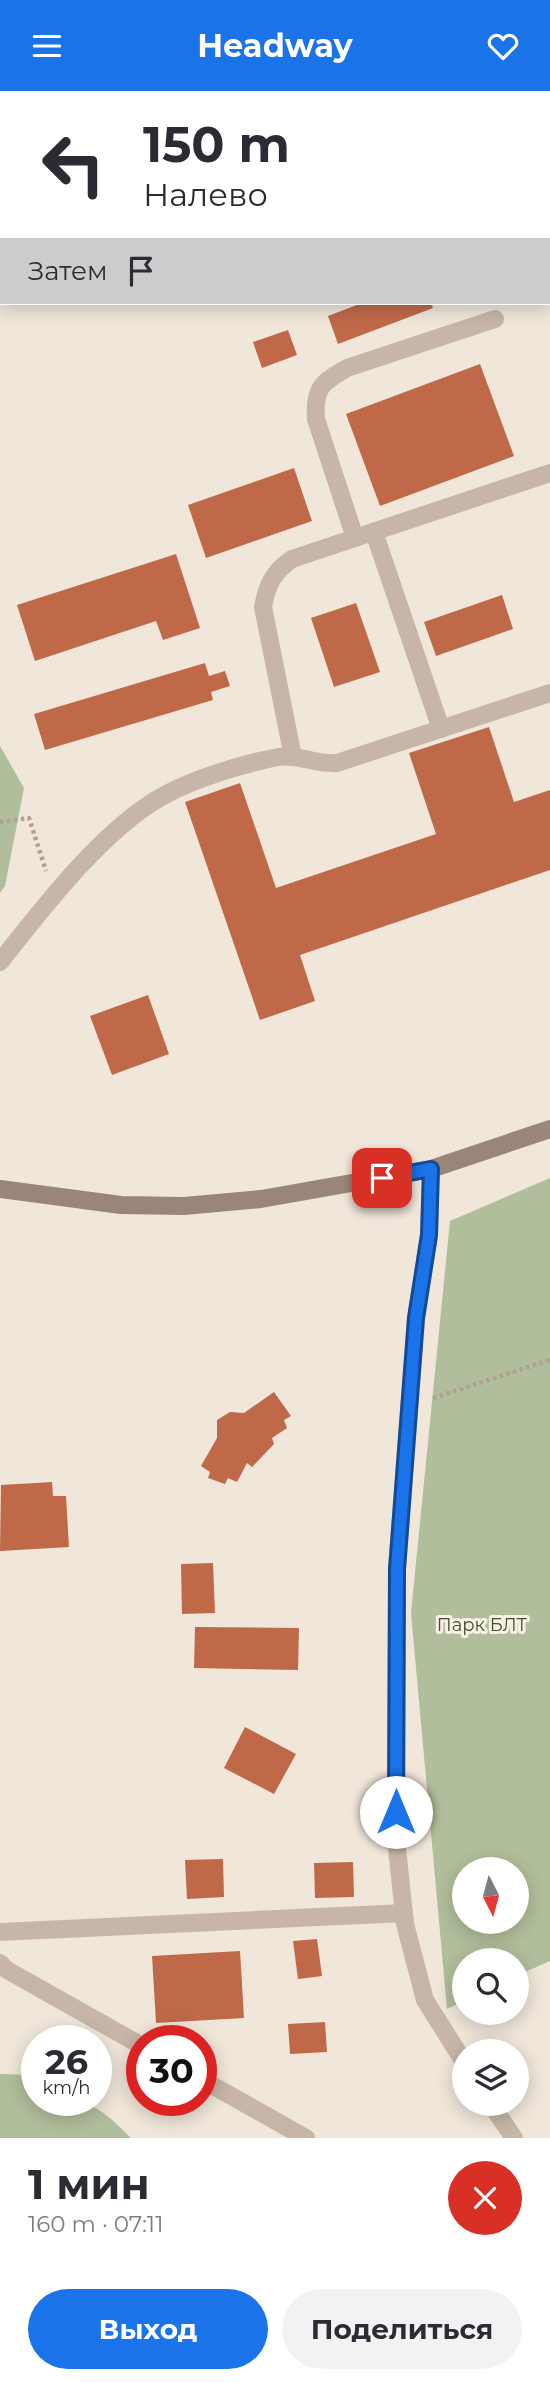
<!DOCTYPE html>
<html lang="ru">
<head>
<meta charset="utf-8">
<style>
  :root { --surface:#fff; --page:#f2f2f3; --text:#2b2b33; --muted:#7c7c81; --accent:#1a73e8 }
  body { margin:0; font-family:Montserrat,sans-serif; background:var(--page); color:var(--text); height:100vh; display:flex; flex-direction:column; font-size:26px; white-space:nowrap }
  * { box-sizing:border-box; margin:0 }
  p { font-size:23px; color:var(--muted) }
  .icon { flex:none; width:38px; height:38px; fill:none; stroke:currentColor; stroke-width:2; stroke-linecap:round; stroke-linejoin:round }
  .map { position:relative; height:2047px; overflow:hidden }
  .side { display:flex; flex-direction:column; background:var(--surface); flex:1 }
  .side>* { flex:none }
  .guide { position:absolute; left:0px; top:0px; width:551px; height:214px; box-shadow:0 4px 18px #0003; background:#fff; color:var(--text); overflow:hidden }
  .needle { width:46px; rotate:174deg }
  .controls { position:absolute; left:452px; top:1766px; display:grid; gap:14px }
  .controls a { display:grid; place-items:center; width:77px; height:77px; border-radius:50%; background:var(--surface); box-shadow:0 4px 18px #0003; font-size:35px }
  .speed { position:absolute; left:21px; top:1934px; display:flex; gap:14px; font-size:35px; font-weight:700; text-align:center }
  .speed>* { display:grid; place-content:center; width:91px; height:91px; border-radius:50%; background:var(--surface); box-shadow:0 4px 18px #0003; line-height:1 }
  .speed small { font-size:18px; font-weight:400 }
  .speed .limit { border:10px solid #d22; background:#fff; color:#111 }
  .pin { position:absolute; display:grid; place-items:center; width:60px; height:60px; color:#fff; margin:-30px; border-radius:14px; box-shadow:0 4px 10px #0006 }
  .me { position:absolute; width:77px; margin:-38px; rotate:0deg; stroke-linejoin:round; filter:drop-shadow(0 0 5px #0008) }
  .turn { display:flex; align-items:center; gap:24px; height:147px; padding:0 28px; font-size:32px }
  .turn .icon { width:91px; height:91px; stroke-width:2.5 }
  .turn b { display:block; font-size:49px; line-height:60px }
  .then { display:flex; align-items:center; height:66px; padding:0 28px; background:#0003; gap:14px; font-size:26px }
  .round { display:grid; place-items:center; flex:none; width:74px; height:74px; border-radius:37px; background:var(--page) }
  .head { display:flex; align-items:center; justify-content:space-between; height:119px; padding:0 28px }
  h1 { font-size:42px; font-weight:700; line-height:52px }
  .action { display:flex; gap:14px; margin-top:auto; padding:14px 28px }
  .action a { flex:1; height:80px; border-radius:42px; background:var(--accent); color:#fff; font-size:28px; font-weight:700; line-height:80px; text-align:center }
  .action a+a { background:var(--page); color:var(--text) }
  header { display:flex; justify-content:space-between; align-items:center; height:91px; padding:0 28px; background:var(--accent); color:#fff; font-size:32px; font-weight:700 }
  .map>svg:first-child { display:block }
  .green { fill:#b1be9b; fill-rule:evenodd }
  .building { fill:#bf6949 }
  .lines { fill:none; stroke-linecap:round; stroke-linejoin:round }
  .path { stroke:#b3a091; stroke-width:4.5; stroke-dasharray:3.5 3.5; stroke-linecap:butt }
  .service { stroke:#c7b6a7; stroke-width:18 }
  .minor { stroke:#c7b6a7; stroke-width:18 }
  .secondary { stroke:#9a8678; stroke-width:18 }
  .route-casing { stroke:#114b97; stroke-width:18 }
  .route { stroke:#1a73e8; stroke-width:12 }
  .labels { text-anchor:middle; stroke-width:6; stroke-linejoin:round; paint-order:stroke }
  .park-label { font-size:18px; fill:#42512c; stroke:#f8f0e6 }
</style>
</head>
<body>
<header><svg class="icon" aria-label="menu" viewBox="0 0 24 24"><path d="M4 6h16M4 12h16M4 18h16"/></svg>Headway<svg class="icon" aria-label="heart" viewBox="0 0 24 24"><path d="M12 20l-8-8c-3-5 5-10 8-4 3-6 11-1 8 4z"/></svg></header>
<div class="map">
<svg width="550" height="2047" viewBox="0 0 550 2047">
  <rect width="100%" height="100%" fill="#f0e6da"/>
  <g class="green">
    <path d="M0 0H550V55V2H2L0 164Z"/>
    <path d="M0 655 24 697 5 795 0 802Z"/>
    <path d="M550 1087V1870L516 1885V1869H464V1910L447 1918 411 1522 450 1130ZM464 1778H516V1830H464Z"/>
    <path d="M0 1983 37 1984V2009C87 2009 95 2010 131 2047H0Z"/>
  </g>
  <g class="building">
    <path d="M362 212H431L433 217 338 253 328 225Z"/>
    <path d="M288 239 297 264 262 277 253 251Z"/>
    <path d="M480 273 514 365 380 415 346 323Z"/>
    <path d="M294 377 312 430 206 467 188 414Z"/>
    <path d="M176 463 200 537 163 549 156 530 35 570 17 514Z"/>
    <path d="M502 504 513 538 436 565 424 531Z"/>
    <path d="M356 512 380 581 334 596 311 527Z"/>
    <path d="M205 572 209 585 225 580 230 595 211 601 213 609 45 659 34 623Z"/>
    <path d="M489 636 514 711 550 699V779L300 864 315 910 260 929 185 711 240 692 276 797 436 743 409 662Z"/>
    <path d="M148 904 169 963 112 984 90 925Z"/>
    <path d="M274 1301 291 1325 284 1329 287 1337 272 1347 274 1353 252 1376 247 1372 237 1391 228 1387 225 1393 208 1387 210 1381 201 1375 217 1347V1329L230 1321 244 1322Z"/>
    <path d="M52 1391 53 1405H66L69 1456 0 1460 1 1394Z"/>
    <path d="M213 1472 215 1522 182 1523 181 1473Z"/>
    <path d="M195 1536 299 1537 298 1579 194 1577Z"/>
    <path d="M245 1636 296 1663 274 1703 224 1677Z"/>
    <path d="M223 1768 224 1806 187 1808 185 1769Z"/>
    <path d="M353 1771 354 1806 315 1807 314 1772Z"/>
    <path d="M317 1848 322 1885 298 1888 293 1850Z"/>
    <path d="M240 1860 244 1927 156 1932 152 1865Z"/>
    <path d="M325 1931 327 1961 290 1963 288 1933Z"/>
  </g>
  <g class="lines">
    <g class="path">
      <path d="M0 731 29 727 46 780"/>
      <path d="M433 1307 550 1269"/>
    </g>
    <g class="service">
      <path d="M374 441 441 638"/>
      <path d="M355 447 316 328C314 297 321 292 347 277L495 228"/>
      <path d="M293 666 263 516C267 494 273 481 292 468L550 382"/>
      <path d="M0 871C42 818 104 737 163 705 193 688 245 672 279 666 298 663 317 674 337 672L550 602"/>
      <path d="M0 1841 404 1822"/>
      <path d="M0 1872 7 1879 142 1955"/>
      <path d="M201 1988 306 2047"/>
    </g>
    <g class="minor">
      <path d="M431 1078 429 1144 416 1227 397 1478 396 1748 405 1833 425 1909 464 1971"/>
      <path d="M490 2012 514 2047"/>
    </g>
    <path class="secondary" d="M0 1098 121 1114 184 1115 261 1108 431 1078 550 1038"/>
  </g>
  <g class="lines">
    <defs>
      <path id="route" d="M382 1087 431 1078 429 1144 416 1227 397 1478 396 1721"/>
    </defs>
    <use href="#route" class="route-casing"/>
    <use href="#route" class="route"/>
  </g>
  <g class="labels">
    <g class="park-label">
      <text x="482" y="1540">Парк БЛТ</text>
    </g>
  </g>
</svg>
<div class="controls">
<a><svg class="needle" viewBox="-14 -14 28 28"><path d="M0-13l5 13h-10z" fill="#e53935"/><path d="M0 13l5-13h-10z" fill="#7c7c81"/></svg></a>
<a><svg class="icon" aria-label="search" viewBox="0 0 24 24"><circle cx="10" cy="10" r="6"/><path d="M15 15l6 6"/></svg></a>
<a><svg class="icon" aria-label="layers" viewBox="0 0 24 24"><path d="M12 4l9 5-9 5-9-5zM3 14l9 5 9-5"/></svg></a>
</div>
<div class="speed"><div>26<small>km/h</small></div><div class="limit">30</div></div>
<div class="pin" style="left:382px;top:1087px;background:#d93025"><svg class="icon" aria-label="arrive" viewBox="0 0 24 24"><path d="M6 21V4h12l-3 4 3 4H6"/></svg></div>
<svg class="me" style="left:396px;top:1721px" viewBox="-20 -20 40 40"><circle r="19" fill="#fff"/><path d="M0-13L10 11 0 6-10 11z" fill="#1a73e8"/></svg>
<div class="guide">
<div class="turn"><svg class="icon" aria-label="left" viewBox="0 0 24 24"><path d="M17 20v-9H6M10 6l-5 5 5 5"/></svg><div><b>150 m</b>Налево</div></div>
<div class="then">Затем<svg class="icon" aria-label="arrive" viewBox="0 0 24 24"><path d="M6 21V4h12l-3 4 3 4H6"/></svg></div>
</div>
</div>
<section class="side">
<div class="head"><div><h1>1 мин</h1><p>160 m · 07:11</p></div><a class="round" style="background:#d93025;color:#fff"><svg class="icon" aria-label="close" viewBox="0 0 24 24"><path d="M6 6l12 12M18 6L6 18"/></svg></a></div>
<div class="action"><a>Выход</a><a>Поделиться</a></div>
</section>
</body>
</html>
